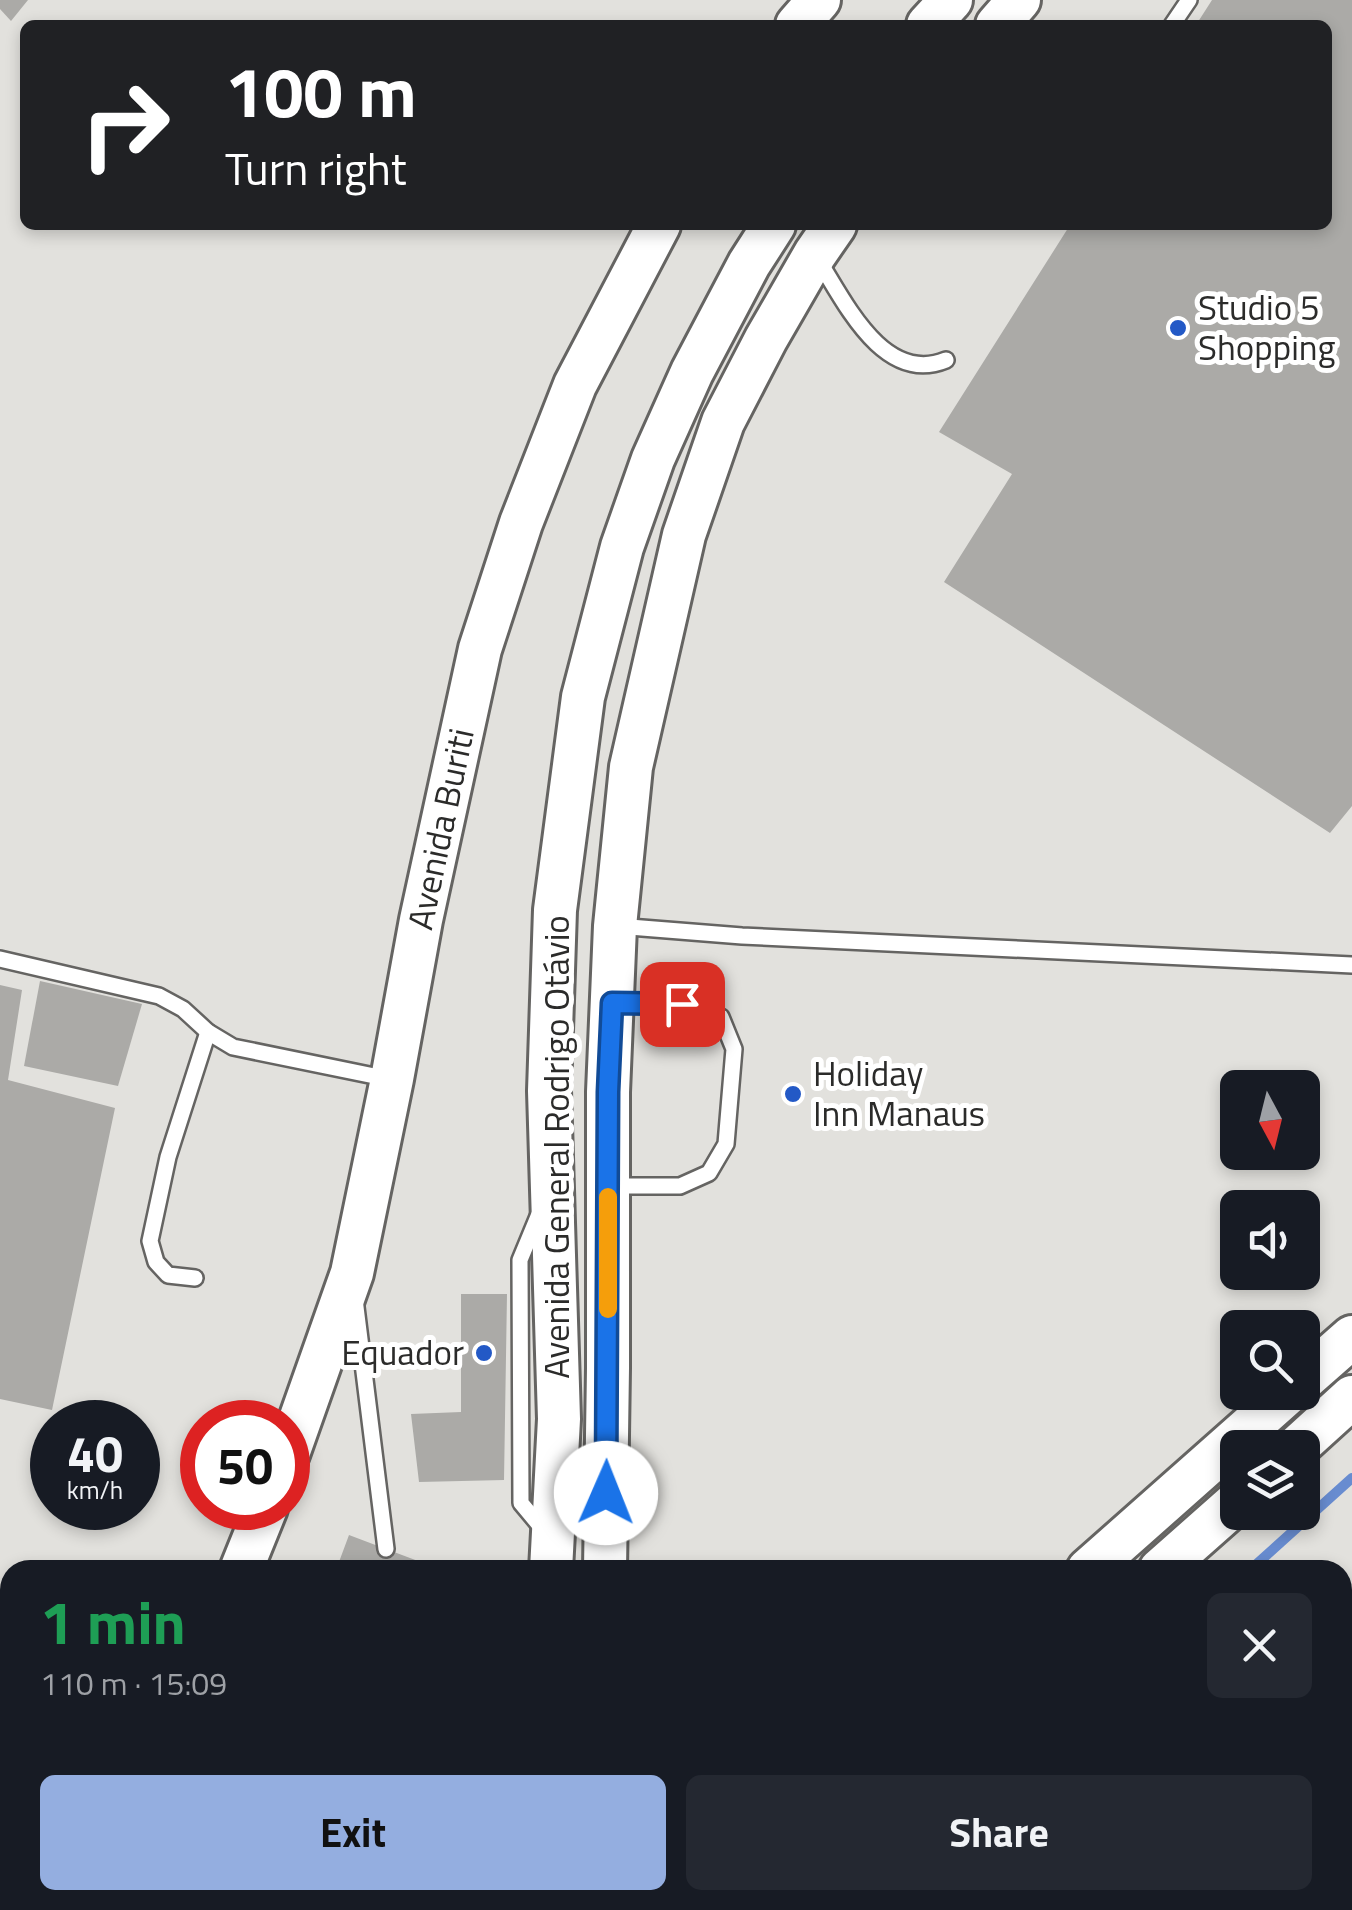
<!DOCTYPE html>
<html lang="en">
<head>
<meta charset="utf-8">
<style>
  :root { --surface:#171b24; --page:#242831; --text:#f1f3f6; --muted:#9ea1a6; --accent:#94aee0 }
  body { margin:0; font-family:"Titillium Web",sans-serif; background:var(--page); color:var(--text); height:100vh; display:flex; flex-direction:column; font-size:38px; white-space:nowrap }
  * { box-sizing:border-box; margin:0 }
  p { font-size:32px; color:var(--muted) }
  .icon { flex:none; width:55px; height:55px; fill:none; stroke:currentColor; stroke-width:2; stroke-linecap:round; stroke-linejoin:round }
  .map { position:relative; flex:1; overflow:hidden }
  .side { position:absolute; left:0px; top:1560px; width:1352px; height:350px; display:flex; flex-direction:column; background:var(--surface); border-radius:30px 30px 0 0; box-shadow:0 5px 15px #0003 }
  .side>* { flex:none }
  .hud { position:absolute; left:20px; top:20px; width:1312px; height:210px; border-radius:15px; box-shadow:0 5px 15px #0003; background:#202124; color:#fff; overflow:hidden }
  .needle { width:65px; rotate:173deg }
  .fabs { position:absolute; left:1220px; top:1070px; display:grid; gap:20px }
  .fabs a { display:grid; place-items:center; width:100px; height:100px; border-radius:15px; background:var(--surface); box-shadow:0 5px 15px #0003; font-size:50px }
  .speed { position:absolute; left:30px; top:1400px; display:flex; gap:20px; font-size:50px; font-weight:700; text-align:center }
  .speed>* { display:grid; place-content:center; width:130px; height:130px; border-radius:50%; background:var(--surface); box-shadow:0 5px 15px #0003; line-height:1 }
  .speed small { font-size:25px; font-weight:400 }
  .speed .limit { border:15px solid #d22; background:#fff; color:#111 }
  .pin { position:absolute; display:grid; place-items:center; width:85px; height:85px; color:#fff; margin:-42px; border-radius:20px; box-shadow:0 5px 15px #0006 }
  .me { position:absolute; width:110px; margin:-55px; rotate:1deg; stroke-linejoin:round; filter:drop-shadow(0 0 8px #0008) }
  .turn { display:flex; align-items:center; gap:35px; height:210px; padding:0 40px; font-size:45px }
  .turn .icon { width:130px; height:130px; stroke-width:2.5 }
  .turn b { display:block; font-size:70px; line-height:85px }
  .round { display:grid; place-items:center; flex:none; width:105px; height:105px; border-radius:15px; background:var(--page) }
  .head { display:flex; align-items:center; justify-content:space-between; height:170px; padding:0 40px }
  h1 { font-size:60px; font-weight:700; line-height:75px; color:#1e9e55 }
  .button { display:flex; gap:20px; margin-top:auto; padding:20px 40px }
  .button a { flex:1; height:115px; border-radius:15px; background:var(--accent); color:#111; font-size:40px; font-weight:700; line-height:115px; text-align:center }
  .button a+a { background:var(--page); color:var(--text) }
  .map>svg:first-child { display:block }
  .lines { fill:none; stroke-linecap:round; stroke-linejoin:round }
  .stream { stroke:#688cd0; stroke-width:10 }
  .building { fill:#abaaa7 }
  .lane-casing { stroke:#656462; stroke-width:20 }
  .street-casing { stroke:#656462; stroke-width:35 }
  .secondary-casing { stroke:#656462; stroke-width:48 }
  .lane { stroke:#fff; stroke-width:15 }
  .street { stroke:#fff; stroke-width:30 }
  .secondary { stroke:#fff; stroke-width:42 }
  .route-casing { stroke:#114b97; stroke-width:25 }
  .route { stroke:#1a73e8; stroke-width:18 }
  .slow { stroke:#f59e0b; stroke-width:18 }
  .poi-dot { fill:#2359c6; stroke:#fff; stroke-width:4 }
  .labels { text-anchor:middle; stroke-width:10; stroke-linejoin:round; paint-order:stroke }
  .poi-label { font-size:35px; fill:#2b2b2a; stroke:#fff; text-anchor:start }
  .street-label { font-size:35px; fill:#2b2b2a; stroke:#fff }
</style>
</head>
<body>
<div class="map">
<svg width="1352" height="1910" viewBox="0 0 1352 1910">
  <rect width="100%" height="100%" fill="#e2e1dd"/>
  <g class="lines">
    <g class="stream">
      <path d="M1250 1570 1352 1478"/>
      <path d="M867 1910 879 1900"/>
    </g>
  </g>
  <g class="building">
    <path d="M0 0H28L11 21 0 9Z"/>
    <path d="M1212 0H1352V806L1330 833 944 582 1012 474 939 432 1070 225H1328V25H1196Z"/>
    <path d="M40 981 142 1004 118 1086 24 1066Z"/>
    <path d="M0 985 22 990 8 1080 115 1108 52 1410 0 1399Z"/>
    <path d="M461 1294H507L504 1480 419 1482 411 1414 461 1412Z"/>
    <path d="M349 1535 386 1549 442 1570H336Z"/>
  </g>
  <g class="lines">
    <defs>
      <g id="lane">
        <path d="M1172 25 1189 0"/>
        <path d="M817 258C844 300 883 386 946 360"/>
        <path d="M617 926 742 936 1352 965"/>
        <path d="M0 959 159 996 183 1009 208 1032 233 1047 389 1079"/>
        <path d="M613 1186H680L709 1173 726 1144 734 1049 721 1017 681 1004 614 1003"/>
        <path d="M539 1214 520 1260 521 1503 546 1533"/>
        <path d="M195 1278 168 1275 156 1262 150 1241 168 1157 208 1032"/>
        <path d="M355 1299 386 1549"/>
        <path d="M1342 1820 1352 1811"/>
        <path d="M1253 1910 1263 1900"/>
      </g>
      <g id="street">
        <path d="M0 1782 10 1786"/>
        <path d="M0 1858 10 1874"/>
      </g>
      <g id="secondary">
        <path d="M797 25 819 0"/>
        <path d="M928 25 951 0"/>
        <path d="M997 25 1019 0"/>
        <path d="M1302 1381 1352 1337"/>
        <path d="M1296 1448 1352 1397"/>
        <path d="M288 1454 352 1273 392 1079 421 920 480 649 521 523 575 385 659 225"/>
        <path d="M241 1570 266 1508"/>
        <path d="M551 1570 559 1419 549 1091 555 910 583 697 622 547 653 459 692 372 749 264 774 225"/>
        <path d="M605 1570 608 1368V1092L615 926 631 767 684 535 723 422 766 339 815 254 835 225"/>
        <path d="M1088 1570 1289 1392"/>
        <path d="M1160 1570 1238 1501"/>
        <path d="M1342 1692 1352 1684"/>
        <path d="M562 1900 563 1910"/>
        <path d="M637 1900 652 1910"/>
        <path d="M48 1910 54 1900"/>
        <path d="M471 1910 477 1900"/>
        <path d="M701 1910 719 1900"/>
        <path d="M775 1910 786 1900"/>
        <path d="M1052 1910 1064 1900"/>
        <path d="M1114 1910 1123 1900"/>
        <path d="M1184 1910 1189 1900"/>
      </g>
    </defs>
    <use href="#lane" class="lane-casing"/>
    <use href="#street" class="street-casing"/>
    <use href="#secondary" class="secondary-casing"/>
    <use href="#lane" class="lane"/>
    <use href="#street" class="street"/>
    <use href="#secondary" class="secondary"/>
  </g>
  <g class="lines">
    <defs>
      <path id="route" d="M606 1493 608 1092 612 1003 682 1004"/>
    </defs>
    <use href="#route" class="route-casing"/>
    <use href="#route" class="route"/>
    <path class="slow" d="M608 1197V1309"/>
  </g>
  <g class="poi-dot">
    <circle cx="1178" cy="328" r="10"/>
    <circle cx="793" cy="1094" r="10"/>
    <circle cx="484" cy="1353" r="10"/>
  </g>
  <g class="labels">
    <g class="poi-label">
      <text x="1198" y="320">Studio 5<tspan x="1198" dy="40">Shopping</tspan></text>
      <text x="813" y="1086">Holiday<tspan x="813" dy="40">Inn Manaus</tspan></text>
      <text x="464" y="1365" text-anchor="end">Equador</text>
    </g>
    <g class="street-label">
      <text transform="translate(441 829) rotate(-78)" y="12">Avenida Buriti</text>
      <text transform="translate(557 1147) rotate(-90)" y="12">Avenida General Rodrigo Otávio</text>
    </g>
  </g>
</svg>
<div class="fabs">
<a><svg class="needle" viewBox="-14 -14 28 28"><path d="M0-13l5 13h-10z" fill="#e53935"/><path d="M0 13l5-13h-10z" fill="#9ea1a6"/></svg></a>
<a><svg class="icon" aria-label="sound" viewBox="0 0 24 24"><path d="M4 9h4l5-4v14l-5-4H4zM17 9q2 3 0 6"/></svg></a>
<a><svg class="icon" aria-label="search" viewBox="0 0 24 24"><circle cx="10" cy="10" r="6"/><path d="M15 15l6 6"/></svg></a>
<a><svg class="icon" aria-label="layers" viewBox="0 0 24 24"><path d="M12 4l9 5-9 5-9-5zM3 14l9 5 9-5"/></svg></a>
</div>
<div class="speed"><div>40<small>km/h</small></div><div class="limit">50</div></div>
<div class="pin" style="left:682px;top:1004px;background:#d93025"><svg class="icon" aria-label="arrive" viewBox="0 0 24 24"><path d="M6 21V4h12l-3 4 3 4H6"/></svg></div>
<svg class="me" style="left:606px;top:1493px" viewBox="-20 -20 40 40"><circle r="19" fill="#fff"/><path d="M0-13L10 11 0 6-10 11z" fill="#1a73e8"/></svg>
<div class="hud">
<div class="turn"><svg class="icon" aria-label="right" viewBox="0 0 24 24"><path d="M7 20v-9h11M14 6l5 5-5 5"/></svg><div><b>100 m</b>Turn right</div></div>
</div>
<section class="side">
<div class="head"><div><h1>1 min</h1><p>110 m · 15:09</p></div><a class="round"><svg class="icon" aria-label="close" viewBox="0 0 24 24"><path d="M6 6l12 12M18 6L6 18"/></svg></a></div>
<div class="button"><a>Exit</a><a>Share</a></div>
</section>
</div>
</body>
</html>
